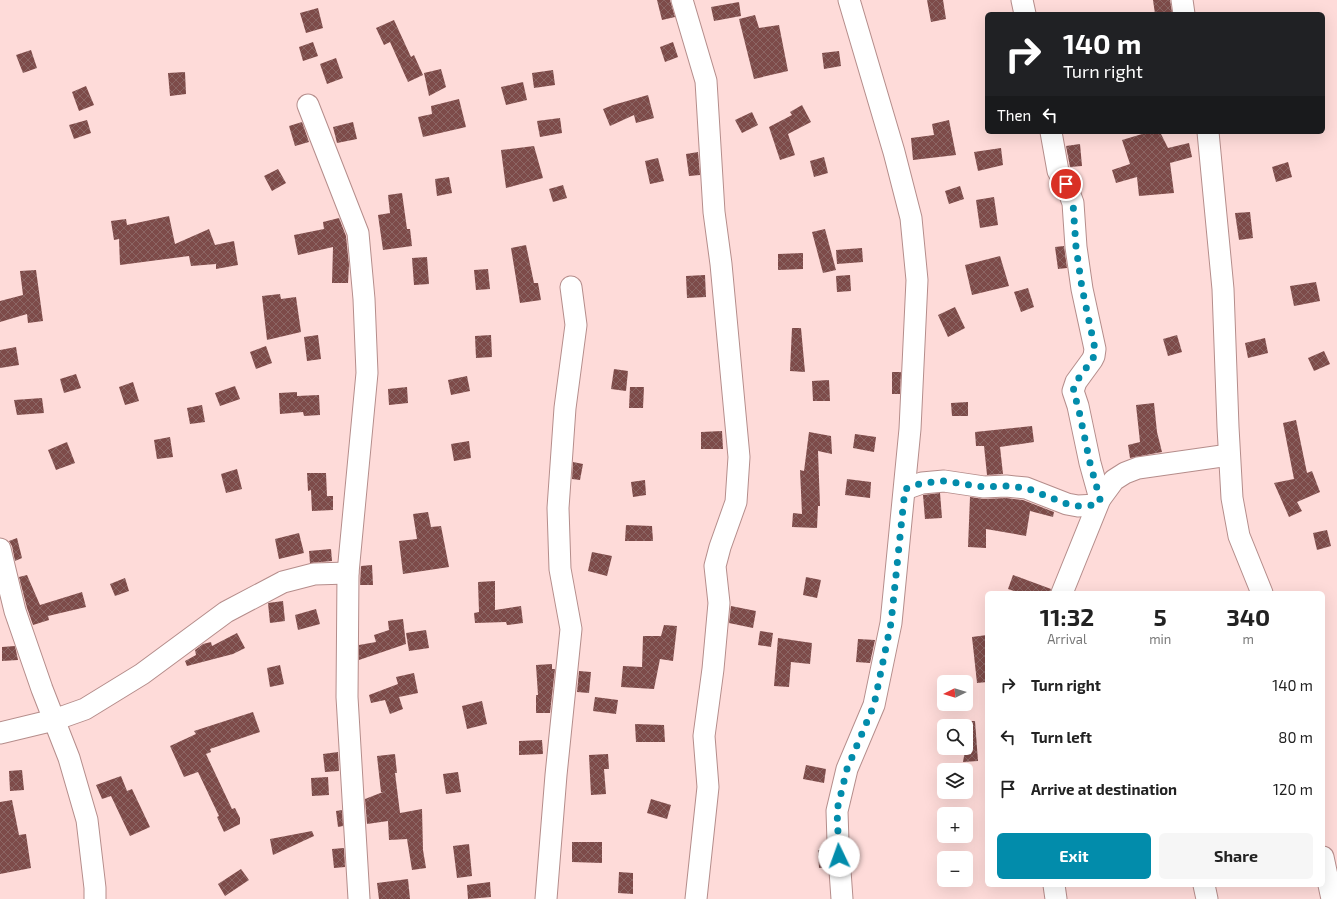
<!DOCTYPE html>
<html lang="en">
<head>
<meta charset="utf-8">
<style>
  :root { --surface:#fff; --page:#f6f6f6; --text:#222; --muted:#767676; --accent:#028cab }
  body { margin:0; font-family:"Exo 2",sans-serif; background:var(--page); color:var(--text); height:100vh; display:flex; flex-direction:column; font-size:15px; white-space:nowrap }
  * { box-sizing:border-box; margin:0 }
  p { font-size:13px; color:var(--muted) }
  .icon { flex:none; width:22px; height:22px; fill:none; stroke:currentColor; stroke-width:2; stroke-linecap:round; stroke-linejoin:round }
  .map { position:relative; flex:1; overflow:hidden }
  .sheet { position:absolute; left:985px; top:591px; width:340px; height:296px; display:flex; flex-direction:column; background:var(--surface); border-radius:6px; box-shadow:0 4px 16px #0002 }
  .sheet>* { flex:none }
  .hud { position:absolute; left:985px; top:12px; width:340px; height:122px; border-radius:6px; box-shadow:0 4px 16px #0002; background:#202124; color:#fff; overflow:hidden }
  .needle { width:26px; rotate:265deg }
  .tools { position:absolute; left:937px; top:675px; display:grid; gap:8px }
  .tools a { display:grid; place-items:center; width:36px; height:36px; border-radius:6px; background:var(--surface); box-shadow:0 4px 16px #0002; font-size:20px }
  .pin { position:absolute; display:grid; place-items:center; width:34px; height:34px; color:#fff; margin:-17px; border:2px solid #fff; border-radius:50%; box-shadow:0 1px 4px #0007 }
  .me { position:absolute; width:44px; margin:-22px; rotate:357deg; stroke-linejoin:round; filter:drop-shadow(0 0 3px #0008) }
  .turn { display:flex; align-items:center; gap:14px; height:84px; padding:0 12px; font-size:18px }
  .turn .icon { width:52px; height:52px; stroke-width:2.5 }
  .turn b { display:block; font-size:28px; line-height:34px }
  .then { display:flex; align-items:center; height:38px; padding:0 12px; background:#0003; gap:8px; font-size:15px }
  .eta { display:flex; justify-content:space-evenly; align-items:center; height:68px; text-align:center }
  .eta b { font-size:24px; font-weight:700; line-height:28px }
  .primary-button { display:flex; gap:8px; margin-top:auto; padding:8px 12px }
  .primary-button a { flex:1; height:46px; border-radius:6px; background:var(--accent); color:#fff; font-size:16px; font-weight:700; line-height:46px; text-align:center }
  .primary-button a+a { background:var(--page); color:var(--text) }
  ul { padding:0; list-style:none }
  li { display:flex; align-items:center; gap:12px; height:52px; padding:0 12px }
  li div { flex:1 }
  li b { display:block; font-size:15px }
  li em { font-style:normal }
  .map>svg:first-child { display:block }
  .building { fill:url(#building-cross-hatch) }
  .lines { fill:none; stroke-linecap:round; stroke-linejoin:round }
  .minor-casing { stroke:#b58d8b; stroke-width:23 }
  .minor { stroke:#fff; stroke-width:21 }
  .route { stroke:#028cab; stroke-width:7; stroke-dasharray:0 12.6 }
</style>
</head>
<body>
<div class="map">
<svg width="1337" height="899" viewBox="0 0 1337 899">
  <defs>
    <pattern id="building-cross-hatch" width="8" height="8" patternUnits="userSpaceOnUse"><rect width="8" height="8" fill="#7d4b49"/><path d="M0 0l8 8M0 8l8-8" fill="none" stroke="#8c6664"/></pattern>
  </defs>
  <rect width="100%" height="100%" fill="#fedbd9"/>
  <g class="building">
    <path d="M657 0H670L675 17 662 20Z"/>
    <path d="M927 0H943L946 19 931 22Z"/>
    <path d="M1153 0H1170L1172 12 1155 14Z"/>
    <path d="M739 2 741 16 714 21 711 7Z"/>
    <path d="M318 8 323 28 306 33 300 13Z"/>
    <path d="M755 15 759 28 779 25 788 71 754 79 739 19Z"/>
    <path d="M394 20 411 57 414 55 423 75 408 82 390 42 384 45 376 28Z"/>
    <path d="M313 42 318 56 303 61 299 47Z"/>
    <path d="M673 42 678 57 665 62 660 47Z"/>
    <path d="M31 50 37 68 23 73 16 55Z"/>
    <path d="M839 51 841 66 824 69 822 53Z"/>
    <path d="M336 58 343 78 327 84 320 64Z"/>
    <path d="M441 69 446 87 429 96 424 73Z"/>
    <path d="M553 70 555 85 534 88 532 73Z"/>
    <path d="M185 72 186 94 170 96 168 73Z"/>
    <path d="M523 82 527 100 506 105 501 87Z"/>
    <path d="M86 86 94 105 79 111 72 92Z"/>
    <path d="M648 95 654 118 636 123 634 115 610 126 603 109 613 105Z"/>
    <path d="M459 99 466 127 423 137 418 117 432 114 431 106Z"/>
    <path d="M802 105 811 122 788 134 795 155 780 160 769 127 792 115 790 112Z"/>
    <path d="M752 112 758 125 742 133 735 120Z"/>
    <path d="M560 118 562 133 540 137 537 121Z"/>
    <path d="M87 120 91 133 74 139 69 125Z"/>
    <path d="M949 120 956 155 913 160 911 138 934 135 932 124Z"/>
    <path d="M302 122 309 142 295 146 289 126Z"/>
    <path d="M353 122 357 139 337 143 333 127Z"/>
    <path d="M1149 132H1160L1168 148 1189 143 1192 157 1170 163 1174 193 1139 196 1137 177 1116 183 1112 170 1130 164 1122 140Z"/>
    <path d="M1080 144 1082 166 1070 167 1066 146Z"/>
    <path d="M534 146 543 178 506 188 501 150Z"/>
    <path d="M1001 148 1003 165 978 171 974 152Z"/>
    <path d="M698 152 700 175 689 176 686 154Z"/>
    <path d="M824 157 828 173 814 177 810 161Z"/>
    <path d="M658 158 664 181 650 184 645 161Z"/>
    <path d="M1288 162 1292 177 1276 182 1272 167Z"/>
    <path d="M278 169 286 183 272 191 264 176Z"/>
    <path d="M449 177 452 193 437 196 435 179Z"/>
    <path d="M563 185 567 198 553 202 549 189Z"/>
    <path d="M960 186 964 199 949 204 945 191Z"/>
    <path d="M402 193 407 229H410L412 246 383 250 378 215 390 213 388 195Z"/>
    <path d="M994 197 998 225 980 228 976 200Z"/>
    <path d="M1250 212 1253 238 1239 240 1235 213Z"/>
    <path d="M169 216 175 244 209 229 215 245 234 241 238 265 216 269V264L191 266 189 256 120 265 119 239 114 240 111 221 126 219 127 225Z"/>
    <path d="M339 218 346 236 349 265 348 283H332L333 247 298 255 294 235 324 229 323 222Z"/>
    <path d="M825 229 836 270 823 273 812 232Z"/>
    <path d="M526 245 534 283H538L541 300 520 303 511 248Z"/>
    <path d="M1064 246 1067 268 1058 269 1055 247Z"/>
    <path d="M862 248 863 262 837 264 836 250Z"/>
    <path d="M803 253V269L778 270V254Z"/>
    <path d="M1000 256 1009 286 972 295 965 265Z"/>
    <path d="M427 257 429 284 414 285 412 258Z"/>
    <path d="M488 269 490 289 476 290 474 270Z"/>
    <path d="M36 270 43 321 28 323 27 314 0 322V301L23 295 20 271Z"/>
    <path d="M705 275 706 297 687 298 686 276Z"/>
    <path d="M850 275 851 291 837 292 836 276Z"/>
    <path d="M1316 282 1320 301 1294 306 1290 286Z"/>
    <path d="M1028 288 1034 307 1021 312 1014 292Z"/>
    <path d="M280 294 281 299 296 297 301 332 267 340 262 296Z"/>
    <path d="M955 307 965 328 948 337 938 315Z"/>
    <path d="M792 328H801L805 372 790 371Z"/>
    <path d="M318 335 321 359 307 361 304 337Z"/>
    <path d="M491 335 492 357 476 358 475 336Z"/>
    <path d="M1177 335 1182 352 1168 356 1163 339Z"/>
    <path d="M1265 338 1268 353 1248 358 1245 343Z"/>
    <path d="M266 346 272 363 256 369 250 352Z"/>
    <path d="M16 347 19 365 0 368V350Z"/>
    <path d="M1324 351 1330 364 1314 371 1308 358Z"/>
    <path d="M614 369 628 371 626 391 611 389Z"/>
    <path d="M892 372H901L900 394H892Z"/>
    <path d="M76 374 81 388 64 393 60 379Z"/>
    <path d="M467 376 470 391 451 395 448 380Z"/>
    <path d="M829 380 830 401H813L812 381Z"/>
    <path d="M133 382 139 401 125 405 119 387Z"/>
    <path d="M235 386 240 399 220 406 215 393Z"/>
    <path d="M407 387 408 403 389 405 388 389Z"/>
    <path d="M630 387H644L643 408H629Z"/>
    <path d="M297 392V396L319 395 320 415 304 416 303 412 280 414 279 393Z"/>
    <path d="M42 398 44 413 17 415 14 400Z"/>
    <path d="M968 402V416H952L951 403Z"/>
    <path d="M1154 403 1157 432 1162 452 1130 458 1128 445 1140 442 1136 405Z"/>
    <path d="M202 405 205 422 190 424 187 408Z"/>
    <path d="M1296 420 1307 473 1312 471 1320 492 1297 502 1302 511 1289 517 1274 483 1294 479 1283 423Z"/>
    <path d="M1032 426 1034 442 1000 447 1003 474 987 475 984 446H976L975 432Z"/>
    <path d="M722 431 723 449H701V432Z"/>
    <path d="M809 432 831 436 832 454 818 451 820 506H818L817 528 792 527 793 513 802 514 800 470 804 471Z"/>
    <path d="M855 434 876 437 874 452 853 448Z"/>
    <path d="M170 437 173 457 157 459 154 440Z"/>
    <path d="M469 441 471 458 454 461 451 444Z"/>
    <path d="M67 442 75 463 56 470 48 450Z"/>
    <path d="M573 462 583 464 580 480 572 479Z"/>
    <path d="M237 469 242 489 226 493 221 474Z"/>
    <path d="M307 473H326L327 496H333V510L312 511 311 490 308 491Z"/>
    <path d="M847 479 871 482 870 498 845 495Z"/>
    <path d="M645 480 646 495 633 497 631 482Z"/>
    <path d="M940 493 942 518 925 519 923 495Z"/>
    <path d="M970 497 984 499 1006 498 1023 500 1054 512 1053 517 1030 511 1026 536 986 529V548L968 547Z"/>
    <path d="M428 512 431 527 441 526 449 567 403 574 399 541 417 539 413 514Z"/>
    <path d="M626 525 652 526 653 541H625Z"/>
    <path d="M1327 530 1331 546 1317 550 1313 533Z"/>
    <path d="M299 533 304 553 279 559 275 539Z"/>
    <path d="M17 538 22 558 15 561 12 546 9 541Z"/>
    <path d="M331 549 332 561 310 563 309 551Z"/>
    <path d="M592 552 612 556 607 576 588 571Z"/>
    <path d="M372 565 373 585H360L361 566Z"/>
    <path d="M27 575 40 605 82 592 86 607 48 616 49 620 33 625 27 608 19 577Z"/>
    <path d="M1013 575 1051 589 1050 593H1020L1008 589Z"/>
    <path d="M806 577 821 580 817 598 803 595Z"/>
    <path d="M125 578 129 591 115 596 110 584Z"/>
    <path d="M495 581V610L521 606 523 623 507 625 506 622 475 623 474 613 479 612 478 582Z"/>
    <path d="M283 601 285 621 270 623 268 603Z"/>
    <path d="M731 606 756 611 753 628 729 623Z"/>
    <path d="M316 609 320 624 298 630 295 615Z"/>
    <path d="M403 619 406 644 359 660V645L376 642 374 635 389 630 388 621Z"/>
    <path d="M664 625 677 626 673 661 660 659 654 689 621 687 623 666 642 667 643 636H661Z"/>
    <path d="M426 630 429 648 409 651 406 633Z"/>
    <path d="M760 631 773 633 771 647 758 645Z"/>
    <path d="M237 633 245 648 233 654 187 666 185 661 196 655 195 650 203 644 211 642 212 646Z"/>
    <path d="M987 635V682L977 683 972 637Z"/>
    <path d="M778 638 812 643 810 664 791 662 789 687 774 686Z"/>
    <path d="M858 639 875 640 870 663 856 662Z"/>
    <path d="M15 646 18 660 2 661V647Z"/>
    <path d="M552 664V669H555L550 713H536V695H538L536 665Z"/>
    <path d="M280 665 284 684 270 687 267 668Z"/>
    <path d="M579 671 591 672 589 693 577 692Z"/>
    <path d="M414 673 418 693 399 697 403 709 390 714 385 700 371 703 369 695 398 684 396 677Z"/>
    <path d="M595 697 618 700 616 714 593 711Z"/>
    <path d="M482 701 487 724 467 729 462 706Z"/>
    <path d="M253 712 260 732 210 749 211 752 206 754 232 809 235 808 240 818V824L224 832 217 817 219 816 198 772 184 777 170 746 196 734 194 731Z"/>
    <path d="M970 721H975L978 761 963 762Z"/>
    <path d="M635 724 664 725 665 742H636Z"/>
    <path d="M542 740 543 754 519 755V741Z"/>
    <path d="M338 752 339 771 325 772 323 754Z"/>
    <path d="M395 754 397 773H395L400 813 422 809 423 850 426 868 412 870 407 839 389 840 388 821 367 824 365 799 383 792H381L377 756Z"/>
    <path d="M608 754 609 769H604L606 794 591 795 589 755Z"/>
    <path d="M806 765 826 769 824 783 803 779Z"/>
    <path d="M22 770 24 790 10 791 9 771Z"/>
    <path d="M458 772 461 792 446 794 443 774Z"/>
    <path d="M121 776 127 791 132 789 150 827 130 836 111 796 102 799 96 785Z"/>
    <path d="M328 777 329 795 312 796 311 778Z"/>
    <path d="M651 799 671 805 667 819 647 813Z"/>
    <path d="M12 800 19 835 26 834 31 868 0 874V802Z"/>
    <path d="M342 810 343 826 338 827 336 811Z"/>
    <path d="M312 831 314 836 273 855 270 839Z"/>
    <path d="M572 842H602V863L572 862Z"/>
    <path d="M469 844 472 876 457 878 453 846Z"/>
    <path d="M344 848 345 867 334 868 332 849Z"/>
    <path d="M818 850H827L828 868H819Z"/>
    <path d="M241 869 249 880 225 896 218 884Z"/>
    <path d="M619 872 633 873V894L618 893Z"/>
    <path d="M408 879 410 899H379L377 883Z"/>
    <path d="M490 882 491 897 468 899 467 885Z"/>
  </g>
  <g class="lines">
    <defs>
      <g id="minor">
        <path d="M682 0 706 81 714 212 721 264 739 457 736 502 720 547 715 566 719 603 713 669 704 736 708 787 696 899"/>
        <path d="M1022 0 1025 14"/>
        <path d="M1182 0 1184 14"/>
        <path d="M308 105 358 233 364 299 367 373 348 573 347 697 359 899"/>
        <path d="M1051 132 1058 171 1066 184 1073 203 1076 247 1082 289 1095 349 1094 356 1092 360 1076 382 1073 391 1078 406 1090 463 1100 499"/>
        <path d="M1208 132 1223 289 1228 427 1232 498 1239 536 1262 593"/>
        <path d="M905 489 922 483 944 481 984 487 1006 486 1026 488 1067 504 1078 506 1097 505"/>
        <path d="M0 549 15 611 42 689 69 758 87 820 95 888V899"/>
        <path d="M1062 593 1100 499 1114 480 1125 473 1138 468 1229 455"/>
        <path d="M0 733 54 720 85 709 142 674 226 612 283 582 314 574 348 573"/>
        <path d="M1323 857 1332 899"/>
        <path d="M1054 885 1056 899"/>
        <path d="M1204 885 1207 899"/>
        <path d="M546 899 556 775 571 629 560 569 558 508 565 408 576 325 571 287"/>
        <path d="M842 899 838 842 837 811 847 769 874 705 891 623 910 429 917 280 911 218 894 152 849 0"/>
      </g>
    </defs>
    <use href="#minor" class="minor-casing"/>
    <use href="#minor" class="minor"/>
  </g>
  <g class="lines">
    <path class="route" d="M839 856 837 810 847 769 874 705 891 623 905 489 922 483 944 481 984 487 1006 486 1026 488 1067 504 1078 506 1097 505 1100 499 1090 463 1078 406 1073 391 1076 382 1092 360 1094 356 1095 349 1082 288 1076 247 1073 203 1066 184"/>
  </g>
</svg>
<div class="tools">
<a><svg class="needle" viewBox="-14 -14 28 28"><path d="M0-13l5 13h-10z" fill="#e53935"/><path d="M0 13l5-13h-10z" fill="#767676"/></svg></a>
<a><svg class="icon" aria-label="search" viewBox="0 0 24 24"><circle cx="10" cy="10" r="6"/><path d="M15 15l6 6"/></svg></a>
<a><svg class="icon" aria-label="layers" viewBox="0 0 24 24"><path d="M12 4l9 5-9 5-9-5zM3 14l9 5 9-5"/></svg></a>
<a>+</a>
<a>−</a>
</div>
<div class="pin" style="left:1066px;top:184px;background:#d93025"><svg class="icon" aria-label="arrive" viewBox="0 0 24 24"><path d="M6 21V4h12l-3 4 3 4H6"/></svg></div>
<svg class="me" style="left:839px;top:856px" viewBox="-20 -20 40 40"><circle r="19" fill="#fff"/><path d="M0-13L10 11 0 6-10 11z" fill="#028cab"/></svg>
<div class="hud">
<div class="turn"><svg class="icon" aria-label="right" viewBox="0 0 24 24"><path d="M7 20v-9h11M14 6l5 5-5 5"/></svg><div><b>140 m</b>Turn right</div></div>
<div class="then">Then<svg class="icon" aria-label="left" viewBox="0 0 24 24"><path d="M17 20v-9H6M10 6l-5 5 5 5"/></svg></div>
</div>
<section class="sheet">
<div class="eta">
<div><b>11:32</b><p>Arrival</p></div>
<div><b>5</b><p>min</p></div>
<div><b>340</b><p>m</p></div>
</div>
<ul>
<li><svg class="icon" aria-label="right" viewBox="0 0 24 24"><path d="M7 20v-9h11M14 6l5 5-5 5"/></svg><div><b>Turn right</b></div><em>140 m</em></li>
<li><svg class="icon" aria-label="left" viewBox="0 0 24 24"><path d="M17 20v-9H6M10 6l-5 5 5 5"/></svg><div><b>Turn left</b></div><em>80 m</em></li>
<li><svg class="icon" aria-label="arrive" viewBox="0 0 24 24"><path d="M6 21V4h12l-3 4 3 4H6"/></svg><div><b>Arrive at destination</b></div><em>120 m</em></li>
</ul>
<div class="primary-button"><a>Exit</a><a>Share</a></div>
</section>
</div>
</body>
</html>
